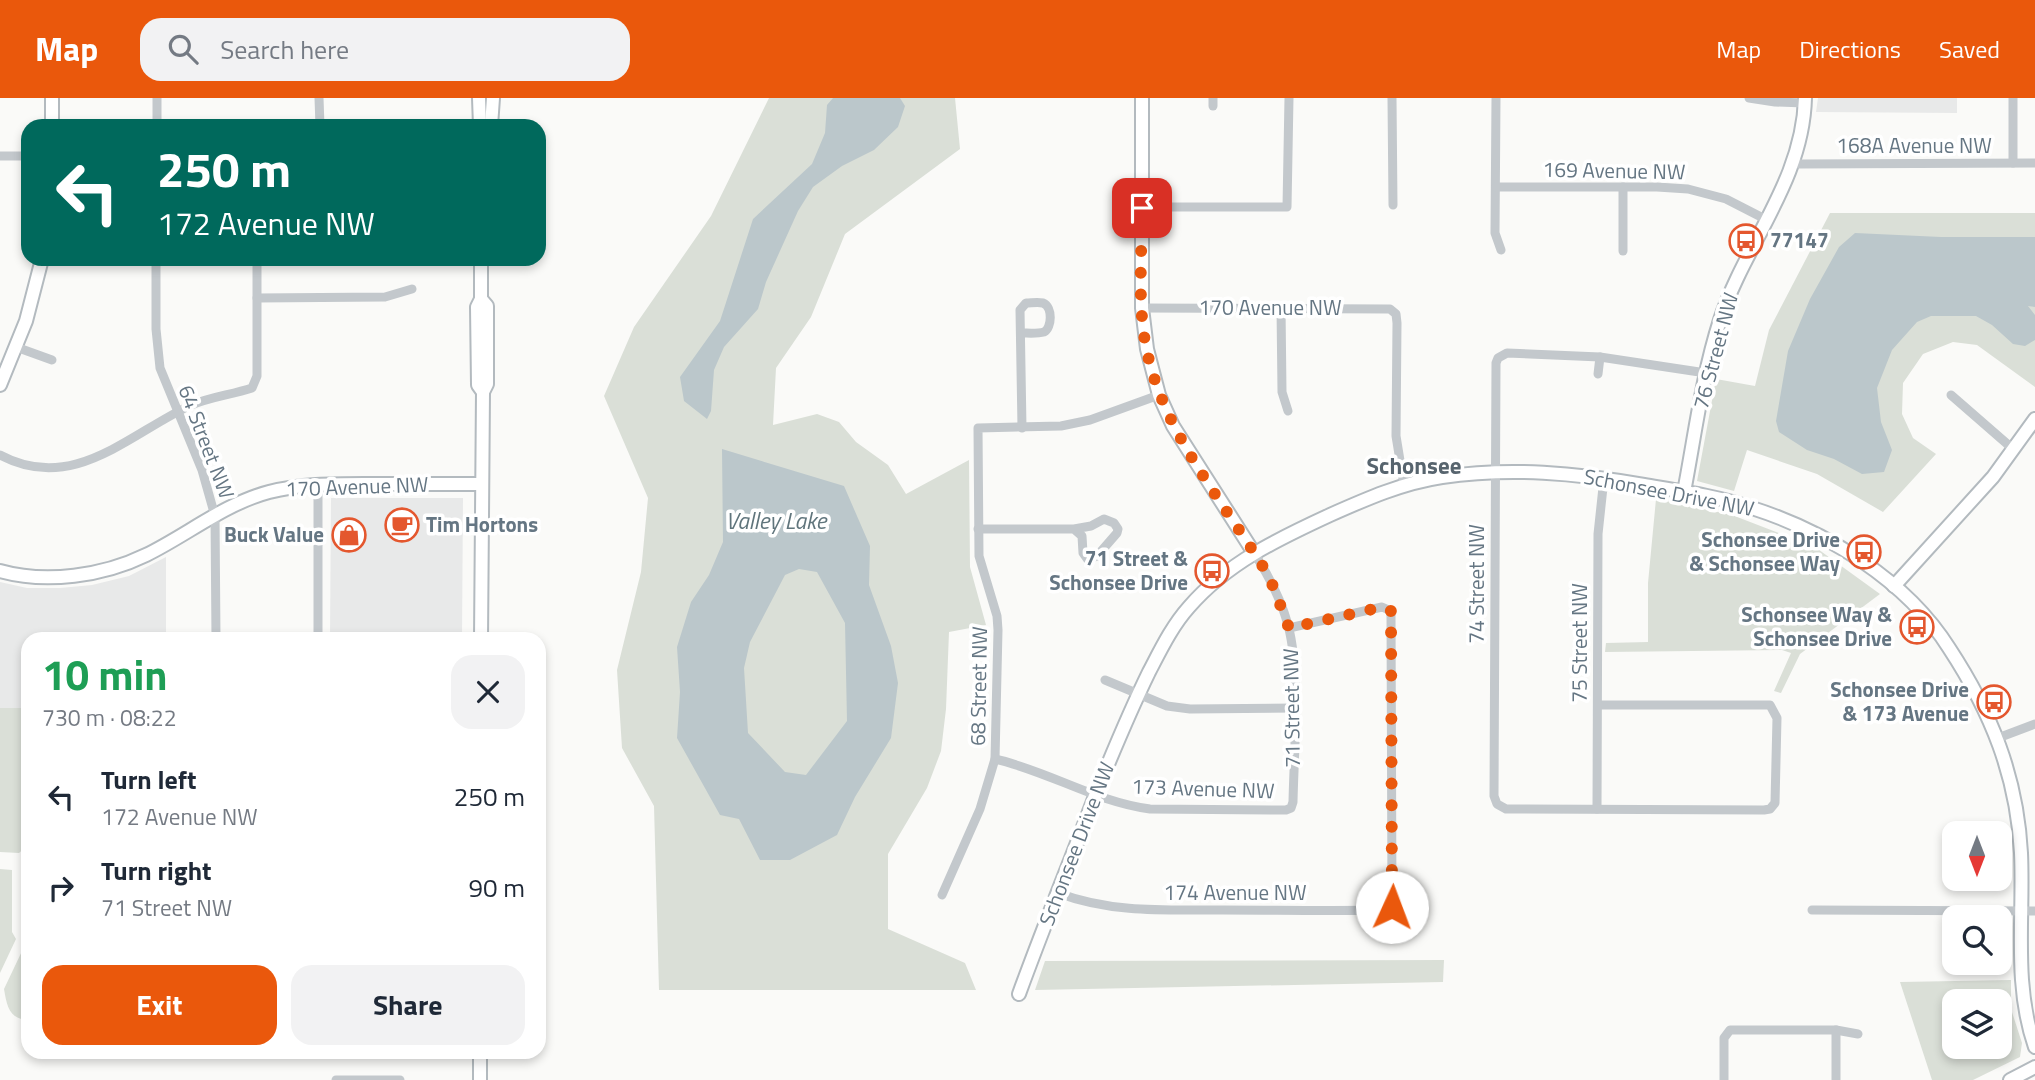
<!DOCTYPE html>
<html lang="en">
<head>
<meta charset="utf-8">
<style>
  :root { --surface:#fff; --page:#f2f2f3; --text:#1f2937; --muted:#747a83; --accent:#ea580c }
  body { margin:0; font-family:"Titillium Web",sans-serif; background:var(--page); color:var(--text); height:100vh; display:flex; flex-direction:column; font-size:26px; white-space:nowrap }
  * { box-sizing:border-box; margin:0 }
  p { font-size:23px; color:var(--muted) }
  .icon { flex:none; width:38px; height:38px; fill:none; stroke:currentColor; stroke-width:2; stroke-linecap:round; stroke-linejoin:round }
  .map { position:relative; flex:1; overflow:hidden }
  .drawer { position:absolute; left:21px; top:534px; width:525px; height:427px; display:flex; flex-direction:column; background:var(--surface); border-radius:21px; box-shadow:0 4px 10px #0003 }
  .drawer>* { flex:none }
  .hud { position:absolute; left:21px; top:21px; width:525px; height:147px; border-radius:21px; box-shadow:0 4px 10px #0003; background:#00695c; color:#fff; overflow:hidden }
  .needle { width:46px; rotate:180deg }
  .buttons { position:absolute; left:1942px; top:723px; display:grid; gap:14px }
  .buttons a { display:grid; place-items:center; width:70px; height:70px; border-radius:14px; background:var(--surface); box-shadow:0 4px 10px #0003; font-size:35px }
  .pin { position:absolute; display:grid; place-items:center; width:60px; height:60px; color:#fff; margin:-30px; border-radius:14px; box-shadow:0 4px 10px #0006 }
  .me { position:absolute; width:77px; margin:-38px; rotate:2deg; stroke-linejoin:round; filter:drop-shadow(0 0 5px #0008) }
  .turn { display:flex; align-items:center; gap:24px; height:147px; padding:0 21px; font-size:32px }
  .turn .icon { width:91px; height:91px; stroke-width:2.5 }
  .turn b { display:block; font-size:49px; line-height:60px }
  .round { display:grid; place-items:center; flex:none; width:74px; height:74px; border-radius:21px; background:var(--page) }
  .head { display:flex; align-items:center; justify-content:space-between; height:119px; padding:0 21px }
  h1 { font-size:42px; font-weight:700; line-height:52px; color:#1e9e55 }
  .action { display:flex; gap:14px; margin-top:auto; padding:14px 21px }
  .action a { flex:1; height:80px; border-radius:21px; background:var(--accent); color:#fff; font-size:28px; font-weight:700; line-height:80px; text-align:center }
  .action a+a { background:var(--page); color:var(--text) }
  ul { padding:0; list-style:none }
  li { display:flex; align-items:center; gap:21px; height:91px; padding:0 21px }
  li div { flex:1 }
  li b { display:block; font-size:26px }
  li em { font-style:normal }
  header { display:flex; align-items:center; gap:42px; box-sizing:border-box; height:98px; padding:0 35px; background:var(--accent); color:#fff }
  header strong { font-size:33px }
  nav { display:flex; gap:38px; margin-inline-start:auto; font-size:24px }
  .search { width:490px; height:63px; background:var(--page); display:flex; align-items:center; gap:18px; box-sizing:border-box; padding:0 24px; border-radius:21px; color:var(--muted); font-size:26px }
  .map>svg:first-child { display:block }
  .built { fill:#e8e9e9 }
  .green { fill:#dadfd7; fill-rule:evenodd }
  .water { fill:#bbc7cb; fill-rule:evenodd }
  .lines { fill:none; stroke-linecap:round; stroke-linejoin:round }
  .secondary-casing { stroke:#b3babf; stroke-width:16 }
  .street { stroke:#c3c8cc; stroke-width:9 }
  .secondary { stroke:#fff; stroke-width:12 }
  .route { stroke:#ea580c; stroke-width:12; stroke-dasharray:0 21.6 }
  .labels { text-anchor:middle; stroke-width:7; stroke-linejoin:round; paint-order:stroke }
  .street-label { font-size:21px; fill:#657683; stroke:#fff }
  .poi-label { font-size:21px; font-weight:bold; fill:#657683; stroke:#fff; text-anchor:end }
  .neighbourhood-label { font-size:23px; font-weight:bold; fill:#57646e; stroke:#fff }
  .water-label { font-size:23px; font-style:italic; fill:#60757c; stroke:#fff }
</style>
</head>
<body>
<header>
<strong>Map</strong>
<div class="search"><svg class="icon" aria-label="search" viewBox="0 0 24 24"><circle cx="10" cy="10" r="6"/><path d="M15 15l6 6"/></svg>Search here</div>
<nav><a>Map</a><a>Directions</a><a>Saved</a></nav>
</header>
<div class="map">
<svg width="2035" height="982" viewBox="0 0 2035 982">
  <rect width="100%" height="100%" fill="#fafaf8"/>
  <g class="built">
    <path d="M1818 0H1957V15L1816 14Z"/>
    <path d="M331 400H463L462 541H330Z"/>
    <path d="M166 459V541H28V662L0 661V484L27 490H60L92 487 129 478Z"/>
  </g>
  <g class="green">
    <path d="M769 0H955L960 51 845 136 811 219 776 270 773 327 817 316 839 324 856 344 888 367 906 396 969 362 970 469 986 527 949 534 946 611 941 653 927 690 888 756V831L965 865 976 892H659L654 708 622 650 617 572 641 474 648 400 604 298 634 229 711 118Z"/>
    <path d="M1830 115H2035V289L1977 247 1953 244 1923 256 1903 285 1902 316 1913 340 1936 356 1883 414 1817 376 1747 352 1734 393 1697 383 1716 281 1755 288 1769 232Z"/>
    <path d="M1656 401 1732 417 1815 449 1880 496 1800 556 1781 595 1774 593 1791 555 1782 552 1605 554 1606 545 1648 544V485Z"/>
    <path d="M0 610H28V747L19 755 0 754Z"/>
    <path d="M0 771 12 772V834L16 841 0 875Z"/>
    <path d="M23 851 28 856V922C9 921 7 908 4 891Z"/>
    <path d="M1444 862 1443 884 1035 892 1045 863Z"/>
    <path d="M2011 882V911L2022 945 2020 959 1973 982H1932L1900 884ZM1955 903H2000V948H1955Z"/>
  </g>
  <g class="water">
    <path d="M833 0H900L905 8 898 29 874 52 842 68 813 89 798 113 766 184 758 211 724 249 714 272 711 313 707 321 684 303 680 279 720 223 753 121 812 66 825 35 827 7Z"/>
    <path d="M1855 135 1941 139H2035V209L2028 208 2035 217V242L2025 248 2013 246 1992 227 1976 218H1931L1917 224 1892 252 1877 290 1881 324 1892 352 1884 374 1862 376 1834 361 1807 352 1779 334 1776 323 1788 253 1810 201 1839 149Z"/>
    <path d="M722 351 844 388 870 448 869 487 891 548 898 585 891 640 855 699 837 737 790 762H760L739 721 720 717 677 640 680 594 677 549 691 504 709 477 723 444ZM799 471 817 474 845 525 847 623 806 677 785 674 748 635 744 570 750 544 785 477Z"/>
  </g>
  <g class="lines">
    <defs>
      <g id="secondary">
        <path d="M479 0 480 28"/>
        <path d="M1142 0V210L1147 251 1159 297 1173 328 1254 455"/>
        <path d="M52 28V0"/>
        <path d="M491 28 493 0"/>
        <path d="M481 161V201L477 209 478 287 483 294"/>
        <path d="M481 201 487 208V286L483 294 481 541"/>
        <path d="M0 287 26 223 42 161"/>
        <path d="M1684 394C1695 337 1702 278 1720 222 1745 146 1803 83 1805 0"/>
        <path d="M0 473C46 486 103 478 146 457 187 437 224 406 269 394 300 386 332 386 364 386 403 386 442 386 481 386"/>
        <path d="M1894 488 1993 379 2035 321"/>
        <path d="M1019 896C1043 830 1070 764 1095 698 1112 656 1129 615 1149 574 1161 551 1172 528 1189 509 1227 465 1278 441 1330 417 1366 401 1402 385 1442 379 1511 369 1576 375 1644 387 1680 393 1717 398 1752 410 1827 434 1906 482 1949 550 1991 614 2017 678 2021 755 2024 820 2013 886 2035 949"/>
        <path d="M480 982V954"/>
        <path d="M2010 982 2035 969"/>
      </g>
    </defs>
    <use href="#secondary" class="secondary-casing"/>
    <g class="street">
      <path d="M319 0 320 28"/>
      <path d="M1392 0 1393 107"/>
      <path d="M1496 0 1495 135 1501 152"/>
      <path d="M1749 0 1775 4 1805 5"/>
      <path d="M2013 0V65"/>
      <path d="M1213 8V0"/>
      <path d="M157 28V0"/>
      <path d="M0 58H28"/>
      <path d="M1795 62 1799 66 2035 65"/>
      <path d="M1496 89H1657L1688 91 1726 101 1767 122"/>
      <path d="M1142 109H1287L1289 0"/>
      <path d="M1623 153V89"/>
      <path d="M156 161V231L160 270 202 372 215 418 216 541"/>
      <path d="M257 200 385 199 412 191"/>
      <path d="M1281 209 1282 294 1288 313"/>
      <path d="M1142 210 1390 211 1396 216 1397 225 1396 338 1404 387"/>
      <path d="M1021 235C1028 235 1037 236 1044 234 1052 230 1053 209 1043 205 1038 204 1031 205 1026 205L1020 212 1022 330"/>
      <path d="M16 249 52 262"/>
      <path d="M1598 276 1600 259"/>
      <path d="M1951 297 2013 351"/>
      <path d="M0 357C72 396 128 337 189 308 209 299 231 297 252 290L257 278V161"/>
      <path d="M318 386V541"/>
      <path d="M978 431H1074L1082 438 1083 455 1088 462 1097 458 1117 435 1118 431 1114 425 1104 421 1091 428 1074 431"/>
      <path d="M1105 582 1167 608 1190 611 1295 610"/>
      <path d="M1598 607H1770L1777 620 1775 705 1770 711 1764 712 1506 711 1497 706 1494 698 1496 265 1498 260 1507 255 1600 259 1706 275"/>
      <path d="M1998 640 2035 626"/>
      <path d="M995 661C1048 673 1096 704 1150 711L1286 712 1291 710 1293 704C1294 652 1301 576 1288 527 1281 501 1269 478 1254 455"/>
      <path d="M1597 711 1598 436 1604 380"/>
      <path d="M1058 795C1111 815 1165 812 1222 812 1277 812 1333 813 1388 812L1392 809 1391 513 1382 509 1289 530"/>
      <path d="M942 797 980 711 995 661 998 532 997 518 979 458 978 330 1061 328 1090 322 1159 297"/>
      <path d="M1812 812 2035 813"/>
      <path d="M336 982H400"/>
      <path d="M1724 982V940L1730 932H1836L1858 936"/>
      <path d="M1836 982V932"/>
    </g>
    <use href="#secondary" class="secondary"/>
  </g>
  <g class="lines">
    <path class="route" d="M1142 110C1142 152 1138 196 1144 237 1157 327 1219 397 1265 472L1273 488 1289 530 1382 509 1391 513 1392 809"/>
  </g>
  <defs>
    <symbol id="bus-ring" viewBox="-11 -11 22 22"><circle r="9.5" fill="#fff" stroke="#e4572e" stroke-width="1.5"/><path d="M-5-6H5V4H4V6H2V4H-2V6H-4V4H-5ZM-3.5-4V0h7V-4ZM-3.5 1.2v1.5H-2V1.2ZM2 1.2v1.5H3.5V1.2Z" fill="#e4572e"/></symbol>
    <symbol id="cafe-ring" viewBox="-11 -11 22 22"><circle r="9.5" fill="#fff" stroke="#e4572e" stroke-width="1.5"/><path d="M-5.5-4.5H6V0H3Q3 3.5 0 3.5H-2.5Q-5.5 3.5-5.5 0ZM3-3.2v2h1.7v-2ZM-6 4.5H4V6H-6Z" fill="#e4572e"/></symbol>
    <symbol id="shop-ring" viewBox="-11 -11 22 22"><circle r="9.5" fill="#fff" stroke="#e4572e" stroke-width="1.5"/><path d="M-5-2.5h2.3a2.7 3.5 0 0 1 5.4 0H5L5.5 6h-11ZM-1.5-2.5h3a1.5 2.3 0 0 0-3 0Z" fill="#e4572e"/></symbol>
  </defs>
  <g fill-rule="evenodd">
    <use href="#bus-ring" x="1727" y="124" width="38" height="38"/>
    <use href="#cafe-ring" x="383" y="408" width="38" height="38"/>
    <use href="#shop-ring" x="330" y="418" width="38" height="38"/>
    <use href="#bus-ring" x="1845" y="435" width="38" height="38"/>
    <use href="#bus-ring" x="1193" y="454" width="38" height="38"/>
    <use href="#bus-ring" x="1898" y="510" width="38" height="38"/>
    <use href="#bus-ring" x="1975" y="585" width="38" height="38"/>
  </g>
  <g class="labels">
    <g class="street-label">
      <text x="1914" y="55">168A Avenue NW</text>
      <text transform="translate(1614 73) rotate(1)" y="7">169 Avenue NW</text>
      <text x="1270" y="217">170 Avenue NW</text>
      <text transform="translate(1716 253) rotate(-75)" y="7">76 Street NW</text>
      <text transform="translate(206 344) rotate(69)" y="7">64 Street NW</text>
      <text transform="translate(357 389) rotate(-2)" y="7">170 Avenue NW</text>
      <text transform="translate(1669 395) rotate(11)" y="7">Schonsee Drive NW</text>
      <text transform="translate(1477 486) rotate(-90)" y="7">74 Street NW</text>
      <text transform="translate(1580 545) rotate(-90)" y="7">75 Street NW</text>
      <text transform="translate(979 588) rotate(-89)" y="7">68 Street NW</text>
      <text transform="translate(1292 610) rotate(-91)" y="7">71 Street NW</text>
      <text transform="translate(1203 691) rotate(2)" y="7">173 Avenue NW</text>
      <text transform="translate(1077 746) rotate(-69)" y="7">Schonsee Drive NW</text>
      <text x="1235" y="802">174 Avenue NW</text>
    </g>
    <g class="poi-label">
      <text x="1770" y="150" text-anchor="start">77147</text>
      <text x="426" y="434" text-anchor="start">Tim Hortons</text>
      <text x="324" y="444">Buck Value</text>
      <text x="1840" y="449">Schonsee Drive<tspan x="1840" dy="24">&amp; Schonsee Way</tspan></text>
      <text x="1188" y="468">71 Street &amp;<tspan x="1188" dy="24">Schonsee Drive</tspan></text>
      <text x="1892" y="524">Schonsee Way &amp;<tspan x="1892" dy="24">Schonsee Drive</tspan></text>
      <text x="1969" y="599">Schonsee Drive<tspan x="1969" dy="24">&amp; 173 Avenue</tspan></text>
    </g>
    <g class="neighbourhood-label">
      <text x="1414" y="376">Schonsee</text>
    </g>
    <g class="water-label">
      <text x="776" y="431">Valley Lake</text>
    </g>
  </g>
</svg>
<div class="buttons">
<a><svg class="needle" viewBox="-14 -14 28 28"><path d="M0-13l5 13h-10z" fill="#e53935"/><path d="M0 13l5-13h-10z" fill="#747a83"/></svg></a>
<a><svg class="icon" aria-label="search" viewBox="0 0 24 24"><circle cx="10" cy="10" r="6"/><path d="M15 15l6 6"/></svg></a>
<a><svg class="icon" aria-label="layers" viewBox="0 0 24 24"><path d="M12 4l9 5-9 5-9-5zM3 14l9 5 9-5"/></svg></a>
</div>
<div class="pin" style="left:1142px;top:110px;background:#d93025"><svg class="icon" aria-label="arrive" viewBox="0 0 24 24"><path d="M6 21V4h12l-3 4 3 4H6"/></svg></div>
<svg class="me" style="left:1392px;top:809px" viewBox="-20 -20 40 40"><circle r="19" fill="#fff"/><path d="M0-13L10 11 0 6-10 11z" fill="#ea580c"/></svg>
<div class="hud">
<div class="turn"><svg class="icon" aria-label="left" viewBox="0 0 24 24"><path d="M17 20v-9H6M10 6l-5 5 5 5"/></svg><div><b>250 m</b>172 Avenue NW</div></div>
</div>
<section class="drawer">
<div class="head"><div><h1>10 min</h1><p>730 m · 08:22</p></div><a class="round"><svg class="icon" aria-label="close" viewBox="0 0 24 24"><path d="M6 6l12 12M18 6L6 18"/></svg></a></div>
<ul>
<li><svg class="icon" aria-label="left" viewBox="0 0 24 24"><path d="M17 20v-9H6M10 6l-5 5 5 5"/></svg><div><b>Turn left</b><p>172 Avenue NW</p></div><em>250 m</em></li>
<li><svg class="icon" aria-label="right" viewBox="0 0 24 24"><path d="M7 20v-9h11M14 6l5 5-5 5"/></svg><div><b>Turn right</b><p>71 Street NW</p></div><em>90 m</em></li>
</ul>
<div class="action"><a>Exit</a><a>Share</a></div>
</section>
</div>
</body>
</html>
